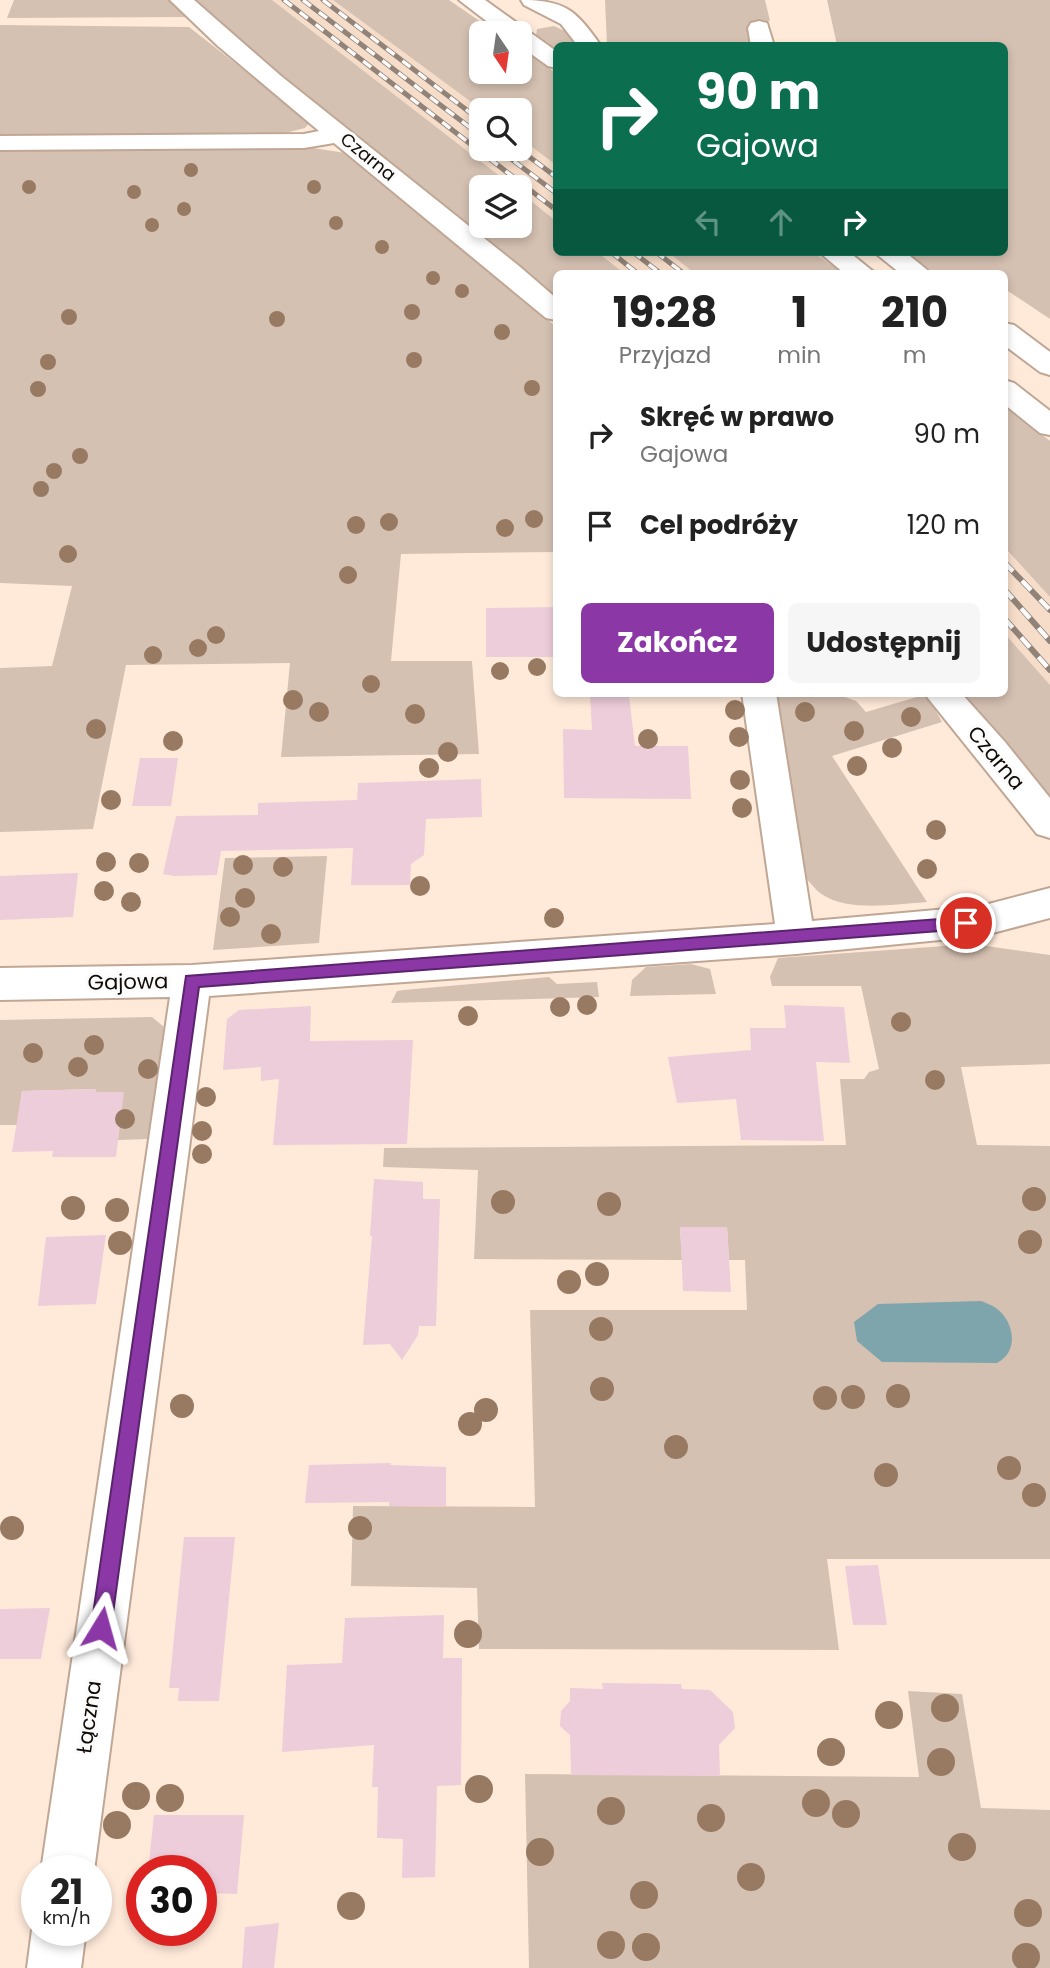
<!DOCTYPE html>
<html lang="pl">
<head>
<meta charset="utf-8">
<style>
  :root { --surface:#fff; --page:#f6f6f6; --text:#222; --muted:#767676; --accent:#8b38a6 }
  body { margin:0; font-family:Poppins,sans-serif; background:var(--page); color:var(--text); height:100vh; display:flex; flex-direction:column; font-size:26px; white-space:nowrap }
  * { box-sizing:border-box; margin:0 }
  p { font-size:23px; color:var(--muted) }
  .icon { flex:none; width:38px; height:38px; fill:none; stroke:currentColor; stroke-width:2; stroke-linecap:round; stroke-linejoin:round }
  .map { position:relative; flex:1; overflow:hidden }
  .details { position:absolute; left:553px; top:270px; width:455px; height:427px; display:flex; flex-direction:column; background:var(--surface); border-radius:10px; box-shadow:0 4px 10px #0003 }
  .details>* { flex:none }
  .top-card { position:absolute; left:553px; top:42px; width:455px; height:214px; border-radius:10px; box-shadow:0 4px 10px #0003; background:#0b6e4f; color:#fff; overflow:hidden }
  .needle { width:46px; rotate:167deg }
  .fabs { position:absolute; left:469px; top:21px; display:grid; gap:14px }
  .fabs a { display:grid; place-items:center; width:63px; height:63px; border-radius:10px; background:var(--surface); box-shadow:0 4px 10px #0003; font-size:35px }
  .speed { position:absolute; left:21px; top:1855px; display:flex; gap:14px; font-size:35px; font-weight:700; text-align:center }
  .speed>* { display:grid; place-content:center; width:91px; height:91px; border-radius:50%; background:var(--surface); box-shadow:0 4px 10px #0003; line-height:1 }
  .speed small { font-size:18px; font-weight:400 }
  .speed .limit { border:10px solid #d22; background:#fff; color:#111 }
  .pin { position:absolute; display:grid; place-items:center; width:60px; height:60px; color:#fff; margin:-30px; border:4px solid #fff; border-radius:50%; box-shadow:0 2px 7px #0007 }
  .me { position:absolute; width:77px; margin:-38px; rotate:8deg; stroke-linejoin:round; filter:drop-shadow(0 0 5px #0008) }
  .turn { display:flex; align-items:center; gap:24px; height:147px; padding:0 28px; font-size:32px }
  .turn .icon { width:91px; height:91px; stroke-width:2.5 }
  .turn b { display:block; font-size:49px; line-height:60px }
  .lanes { display:flex; align-items:center; height:66px; padding:0 28px; background:#0003; justify-content:center; gap:35px; direction:ltr }
  .lanes .off { opacity:.35 }
  .eta { display:flex; justify-content:space-evenly; align-items:center; height:119px; text-align:center }
  .eta b { font-size:42px; font-weight:700; line-height:49px }
  .button { display:flex; gap:14px; margin-top:auto; padding:14px 28px }
  .button a { flex:1; height:80px; border-radius:10px; background:var(--accent); color:#fff; font-size:28px; font-weight:700; line-height:80px; text-align:center }
  .button a+a { background:var(--page); color:var(--text) }
  ul { padding:0; list-style:none }
  li { display:flex; align-items:center; gap:21px; height:91px; padding:0 28px }
  li div { flex:1 }
  li b { display:block; font-size:26px }
  li em { font-style:normal }
  .map>svg:first-child { display:block }
  .built { fill:#f6ddc9 }
  .green { fill:#d5c1b2 }
  .water { fill:#7fa5ac }
  .building { fill:#edcdd9 }
  .lines { fill:none; stroke-linecap:round; stroke-linejoin:round }
  .minor-casing { stroke:#c0a795; stroke-width:4 }
  .major-casing { stroke:#c0a795; stroke-width:4 }
  .minor { fill:#fff; fill-rule:evenodd }
  .major { fill:#fff; fill-rule:evenodd }
  .rail-far1-casing { stroke:#928378; stroke-width:5 }
  .rail-casing { stroke:#928378; stroke-width:6 }
  .rail-far1 { stroke:#fbfbfb; stroke-width:3.5; stroke-dasharray:10; stroke-linecap:butt }
  .rail { stroke:#fbfbfb; stroke-width:4.5; stroke-dasharray:13; stroke-linecap:butt }
  .tree { fill:#987a62 }
  .route { fill:#8b38a6; stroke:#5a246c; stroke-width:2 }
  .labels { text-anchor:middle; stroke-width:6; stroke-linejoin:round; paint-order:stroke }
  .far-street-label { font-size:18px; fill:#110904; stroke:#fbfbfb }
  .street-label { font-size:21px; fill:#110904; stroke:#fbfbfb }
</style>
</head>
<body>
<div class="map">
<svg width="1050" height="1968" viewBox="0 0 1050 1968">
  <rect width="100%" height="100%" fill="#ffeada"/>
  <g class="built">
    <path d="M272 0H333L482 110 481 149H520V138L556 165V221L520 192V187H514Z"/>
    <path d="M597 252H668L694 273H624Z"/>
    <path d="M1004 548 1050 597V685L1005 634Z"/>
  </g>
  <g class="green">
    <path d="M14 0H174L190 17 7 18Z"/>
    <path d="M191 0H272L514 187H481V226H520V192L556 221V252H597L624 273H556V300C440 194 309 104 191 0Z"/>
    <path d="M333 0H449L497 33H481V72H520V48L556 73V165L520 138V110H482Z"/>
    <path d="M605 0H765L770 21H751L756 45H607Z"/>
    <path d="M827 0H1050V319L1005 289 1004 273H935L906 252H1004V46L837 45Z"/>
    <path d="M0 25 189 27 310 122 305 128 277 135 0 137Z"/>
    <path d="M554 26 569 33 574 45 556 46V50L536 36 537 29Z"/>
    <path d="M300 146 352 154 463 243 556 327V552L401 554 391 661H472L479 754 281 757 290 663 126 665 93 829 0 832V668L52 666 72 586 0 583V147Z"/>
    <path d="M668 252H813L843 273H694Z"/>
    <path d="M1004 404 1050 441V597L1005 548Z"/>
    <path d="M1005 634 1050 685V805L979 713 960 693H1004Z"/>
    <path d="M770 693H847L842 696 856 701 866 712 927 694 942 722 832 756 927 902C897 904 849 912 823 895 816 891 810 882 804 876Z"/>
    <path d="M327 856 319 943 213 950 225 858Z"/>
    <path d="M972 944 1050 955V1064L961 1067 977 1145 1050 1146V1559H827L839 1650 479 1649 477 1588 351 1586 353 1506 535 1507 530 1310H747L745 1260H729L727 1227H680L682 1260 474 1259 478 1170 383 1167 384 1148 846 1145 840 1079H864L869 1072 879 1069 861 986H772L770 977 778 958Z"/>
    <path d="M691 964 710 969 716 994 630 996 632 980 646 967Z"/>
    <path d="M549 977 557 984 597 982 599 997 391 1003 397 991 404 990Z"/>
    <path d="M152 1017 164 1027 149 1139 118 1140 123 1092H96L95 1089 22 1091 17 1125H0V1020Z"/>
    <path d="M908 1691 962 1694 981 1808 1050 1810V1968H529L525 1774 919 1777Z"/>
  </g>
  <path class="water" d="M981 1301C986 1303 992 1305 996 1308 1015 1322 1019 1352 997 1363L882 1362 857 1341 854 1322 878 1304Z"/>
  <g class="building">
    <path d="M556 607V657H486V608Z"/>
    <path d="M590 695 629 696 635 746H688L691 799 564 798 563 729 592 730Z"/>
    <path d="M140 758H178L171 806H132Z"/>
    <path d="M481 779 482 817 426 819 424 855 411 864 410 885H351L353 848 221 851 217 875 174 876 163 874 176 816 258 815V803L357 800 358 783Z"/>
    <path d="M78 873 73 917 0 920V876Z"/>
    <path d="M784 1005 844 1007 850 1063 816 1062 824 1141 741 1140 736 1099 677 1103 668 1057 751 1050 750 1028H786Z"/>
    <path d="M311 1006 310 1041 413 1040 407 1144 273 1145 279 1079 261 1081V1067L223 1070 227 1019 239 1010Z"/>
    <path d="M96 1089V1092H124L116 1157H52L53 1151 12 1152 22 1091Z"/>
    <path d="M374 1179 423 1182V1199H440L436 1326H419L418 1335 402 1360 390 1344 363 1345 372 1236H370Z"/>
    <path d="M680 1227H727L731 1292 683 1291Z"/>
    <path d="M106 1235 96 1304 38 1306 46 1237Z"/>
    <path d="M391 1463 390 1465 446 1467V1506H389V1502L305 1503 309 1465Z"/>
    <path d="M184 1537H235L219 1701H178L179 1688H169Z"/>
    <path d="M878 1565 887 1625H853L845 1566Z"/>
    <path d="M50 1608 41 1659H0V1609Z"/>
    <path d="M444 1615 443 1658H462L461 1785 437 1786 435 1877 402 1878 403 1839 377 1838 378 1787H372L374 1745 282 1752 287 1665 342 1663 345 1618Z"/>
    <path d="M602 1683 681 1684 682 1689 710 1690 733 1712 735 1728 719 1745 720 1776 571 1775 570 1735 560 1726 561 1711 570 1701V1688L603 1689Z"/>
    <path d="M154 1815H244L237 1894 201 1893V1871H148Z"/>
    <path d="M279 1923 274 1968H242L245 1927Z"/>
  </g>
  <g class="lines">
    <defs>
      <g id="minor">
        <path d="M170 0H194L281 76 519 266 556 298V320L546 318 334 143 304 148 0 150V136L304 134 319 131 218 46Z"/>
        <path d="M521 0C565 0 576 10 601 46H578L561 24 524 5Z"/>
        <path d="M759 21 767 23 774 46H751L748 28 751 23Z"/>
        <path d="M874 252H905L931 273H900Z"/>
        <path d="M1004 323 1014 325 1050 352V375L1040 372 1004 345Z"/>
        <path d="M742 693H776L812 921 981 906 1050 888V918L981 936 796 954 209 996 94 1871H41L170 997 0 1000V968L192 965 775 924Z"/>
        <path d="M924 693H961L1005 742 1050 798V838L1037 834Z"/>
        <path d="M37 1919V1930H86L81 1968H27L32 1930Z"/>
      </g>
      <g id="major">
        <path d="M459 0H485L556 51V68L548 66 520 46V33H502Z"/>
        <path d="M819 252H849L875 273H844Z"/>
        <path d="M1004 380 1014 383 1050 411V435L1040 433 1004 404Z"/>
      </g>
    </defs>
    <use href="#minor" class="minor-casing"/>
    <use href="#major" class="major-casing"/>
    <use href="#minor" class="minor"/>
    <use href="#major" class="major"/>
    <defs>
      <g id="rail-far1">
        <path d="M284 0 556 210"/>
        <path d="M303 0 481 136"/>
        <path d="M323 0 481 121"/>
        <path d="M498 149 556 193"/>
        <path d="M519 149 556 177"/>
        <path d="M611 252 637 273"/>
        <path d="M633 252 660 273"/>
        <path d="M656 252 683 273"/>
      </g>
      <g id="rail">
        <path d="M1004 562 1050 610"/>
        <path d="M1004 589 1050 641"/>
        <path d="M1004 618 1050 670"/>
      </g>
    </defs>
    <use href="#rail-far1" class="rail-far1-casing"/>
    <use href="#rail" class="rail-casing"/>
    <use href="#rail-far1" class="rail-far1"/>
    <use href="#rail" class="rail"/>
  </g>
  <g class="tree">
    <circle cx="191" cy="170" r="7"/>
    <circle cx="29" cy="187" r="7"/>
    <circle cx="314" cy="187" r="7"/>
    <circle cx="134" cy="192" r="7"/>
    <circle cx="184" cy="209" r="7"/>
    <circle cx="336" cy="223" r="7"/>
    <circle cx="152" cy="225" r="7"/>
    <circle cx="382" cy="247" r="7"/>
    <circle cx="433" cy="278" r="7"/>
    <circle cx="462" cy="291" r="7"/>
    <circle cx="412" cy="312" r="8"/>
    <circle cx="69" cy="317" r="8"/>
    <circle cx="277" cy="319" r="8"/>
    <circle cx="502" cy="332" r="8"/>
    <circle cx="414" cy="360" r="8"/>
    <circle cx="48" cy="362" r="8"/>
    <circle cx="532" cy="388" r="8"/>
    <circle cx="38" cy="389" r="8"/>
    <circle cx="80" cy="456" r="8"/>
    <circle cx="54" cy="471" r="8"/>
    <circle cx="41" cy="489" r="8"/>
    <circle cx="534" cy="519" r="9"/>
    <circle cx="389" cy="522" r="9"/>
    <circle cx="356" cy="525" r="9"/>
    <circle cx="505" cy="528" r="9"/>
    <circle cx="68" cy="554" r="9"/>
    <circle cx="348" cy="575" r="9"/>
    <circle cx="216" cy="635" r="9"/>
    <circle cx="198" cy="648" r="9"/>
    <circle cx="153" cy="655" r="9"/>
    <circle cx="537" cy="667" r="9"/>
    <circle cx="500" cy="671" r="9"/>
    <circle cx="371" cy="684" r="9"/>
    <circle cx="293" cy="700" r="10"/>
    <circle cx="735" cy="710" r="10"/>
    <circle cx="319" cy="712" r="10"/>
    <circle cx="805" cy="712" r="10"/>
    <circle cx="415" cy="714" r="10"/>
    <circle cx="911" cy="717" r="10"/>
    <circle cx="96" cy="729" r="10"/>
    <circle cx="854" cy="731" r="10"/>
    <circle cx="739" cy="737" r="10"/>
    <circle cx="648" cy="739" r="10"/>
    <circle cx="173" cy="741" r="10"/>
    <circle cx="892" cy="748" r="10"/>
    <circle cx="448" cy="752" r="10"/>
    <circle cx="857" cy="766" r="10"/>
    <circle cx="429" cy="768" r="10"/>
    <circle cx="740" cy="780" r="10"/>
    <circle cx="111" cy="800" r="10"/>
    <circle cx="742" cy="808" r="10"/>
    <circle cx="936" cy="830" r="10"/>
    <circle cx="106" cy="862" r="10"/>
    <circle cx="139" cy="863" r="10"/>
    <circle cx="243" cy="865" r="10"/>
    <circle cx="283" cy="867" r="10"/>
    <circle cx="927" cy="869" r="10"/>
    <circle cx="420" cy="886" r="10"/>
    <circle cx="104" cy="891" r="10"/>
    <circle cx="245" cy="898" r="10"/>
    <circle cx="131" cy="902" r="10"/>
    <circle cx="230" cy="917" r="10"/>
    <circle cx="554" cy="918" r="10"/>
    <circle cx="271" cy="934" r="10"/>
    <circle cx="587" cy="1005" r="10"/>
    <circle cx="560" cy="1007" r="10"/>
    <circle cx="468" cy="1016" r="10"/>
    <circle cx="901" cy="1022" r="10"/>
    <circle cx="94" cy="1045" r="10"/>
    <circle cx="33" cy="1053" r="10"/>
    <circle cx="78" cy="1067" r="10"/>
    <circle cx="148" cy="1069" r="10"/>
    <circle cx="935" cy="1080" r="10"/>
    <circle cx="206" cy="1097" r="10"/>
    <circle cx="125" cy="1119" r="10"/>
    <circle cx="202" cy="1131" r="10"/>
    <circle cx="202" cy="1154" r="10"/>
    <circle cx="1034" cy="1199" r="12"/>
    <circle cx="503" cy="1202" r="12"/>
    <circle cx="609" cy="1204" r="12"/>
    <circle cx="73" cy="1208" r="12"/>
    <circle cx="117" cy="1210" r="12"/>
    <circle cx="1030" cy="1242" r="12"/>
    <circle cx="120" cy="1243" r="12"/>
    <circle cx="597" cy="1274" r="12"/>
    <circle cx="569" cy="1282" r="12"/>
    <circle cx="601" cy="1329" r="12"/>
    <circle cx="602" cy="1389" r="12"/>
    <circle cx="898" cy="1396" r="12"/>
    <circle cx="853" cy="1397" r="12"/>
    <circle cx="825" cy="1398" r="12"/>
    <circle cx="182" cy="1406" r="12"/>
    <circle cx="486" cy="1410" r="12"/>
    <circle cx="470" cy="1424" r="12"/>
    <circle cx="676" cy="1447" r="12"/>
    <circle cx="1009" cy="1468" r="12"/>
    <circle cx="886" cy="1475" r="12"/>
    <circle cx="1034" cy="1495" r="12"/>
    <circle cx="12" cy="1528" r="12"/>
    <circle cx="360" cy="1528" r="12"/>
    <circle cx="468" cy="1634" r="14"/>
    <circle cx="945" cy="1708" r="14"/>
    <circle cx="889" cy="1715" r="14"/>
    <circle cx="831" cy="1752" r="14"/>
    <circle cx="941" cy="1762" r="14"/>
    <circle cx="479" cy="1789" r="14"/>
    <circle cx="136" cy="1796" r="14"/>
    <circle cx="170" cy="1798" r="14"/>
    <circle cx="816" cy="1803" r="14"/>
    <circle cx="611" cy="1811" r="14"/>
    <circle cx="846" cy="1814" r="14"/>
    <circle cx="711" cy="1818" r="14"/>
    <circle cx="117" cy="1825" r="14"/>
    <circle cx="962" cy="1847" r="14"/>
    <circle cx="540" cy="1852" r="14"/>
    <circle cx="751" cy="1877" r="14"/>
    <circle cx="644" cy="1895" r="14"/>
    <circle cx="351" cy="1906" r="14"/>
    <circle cx="1028" cy="1913" r="14"/>
    <circle cx="611" cy="1945" r="14"/>
    <circle cx="646" cy="1947" r="14"/>
    <circle cx="1026" cy="1957" r="14"/>
  </g>
  <path class="route" d="M966 917 974 923 966 929 199 987 111 1628 108 1635 101 1638 94 1635 91 1628 186 976Z"/>
  <g class="labels">
    <g class="far-street-label">
      <text transform="translate(368 157) rotate(39)" y="6">Czarna</text>
    </g>
    <g class="street-label">
      <text transform="translate(996 758) rotate(50)" y="7">Czarna</text>
      <text transform="translate(128 982) rotate(-1)" y="7">Gajowa</text>
      <text transform="translate(89 1717) rotate(-82)" y="7">Łączna</text>
    </g>
  </g>
</svg>
<div class="fabs">
<a><svg class="needle" viewBox="-14 -14 28 28"><path d="M0-13l5 13h-10z" fill="#e53935"/><path d="M0 13l5-13h-10z" fill="#767676"/></svg></a>
<a><svg class="icon" aria-label="search" viewBox="0 0 24 24"><circle cx="10" cy="10" r="6"/><path d="M15 15l6 6"/></svg></a>
<a><svg class="icon" aria-label="layers" viewBox="0 0 24 24"><path d="M12 4l9 5-9 5-9-5zM3 14l9 5 9-5"/></svg></a>
</div>
<div class="speed"><div>21<small>km/h</small></div><div class="limit">30</div></div>
<div class="pin" style="left:966px;top:923px;background:#d93025"><svg class="icon" aria-label="arrive" viewBox="0 0 24 24"><path d="M6 21V4h12l-3 4 3 4H6"/></svg></div>
<svg class="me" style="left:101px;top:1628px" viewBox="-20 -20 40 40"><path d="M0-17L14 15 0 8-14 15z" fill="#8b38a6" stroke="#fff" stroke-width="4"/></svg>
<div class="top-card">
<div class="turn"><svg class="icon" aria-label="right" viewBox="0 0 24 24"><path d="M7 20v-9h11M14 6l5 5-5 5"/></svg><div><b>90 m</b>Gajowa</div></div>
<div class="lanes"><svg class="icon off" aria-label="left" viewBox="0 0 24 24"><path d="M17 20v-9H6M10 6l-5 5 5 5"/></svg><svg class="icon off" aria-label="ahead" viewBox="0 0 24 24"><path d="M12 20V5M6 11l6-6 6 6"/></svg><svg class="icon" aria-label="right" viewBox="0 0 24 24"><path d="M7 20v-9h11M14 6l5 5-5 5"/></svg></div>
</div>
<section class="details">
<div class="eta">
<div><b>19:28</b><p>Przyjazd</p></div>
<div><b>1</b><p>min</p></div>
<div><b>210</b><p>m</p></div>
</div>
<ul>
<li><svg class="icon" aria-label="right" viewBox="0 0 24 24"><path d="M7 20v-9h11M14 6l5 5-5 5"/></svg><div><b>Skręć w prawo</b><p>Gajowa</p></div><em>90 m</em></li>
<li><svg class="icon" aria-label="arrive" viewBox="0 0 24 24"><path d="M6 21V4h12l-3 4 3 4H6"/></svg><div><b>Cel podróży</b></div><em>120 m</em></li>
</ul>
<div class="button"><a>Zakończ</a><a>Udostępnij</a></div>
</section>
</div>
</body>
</html>
